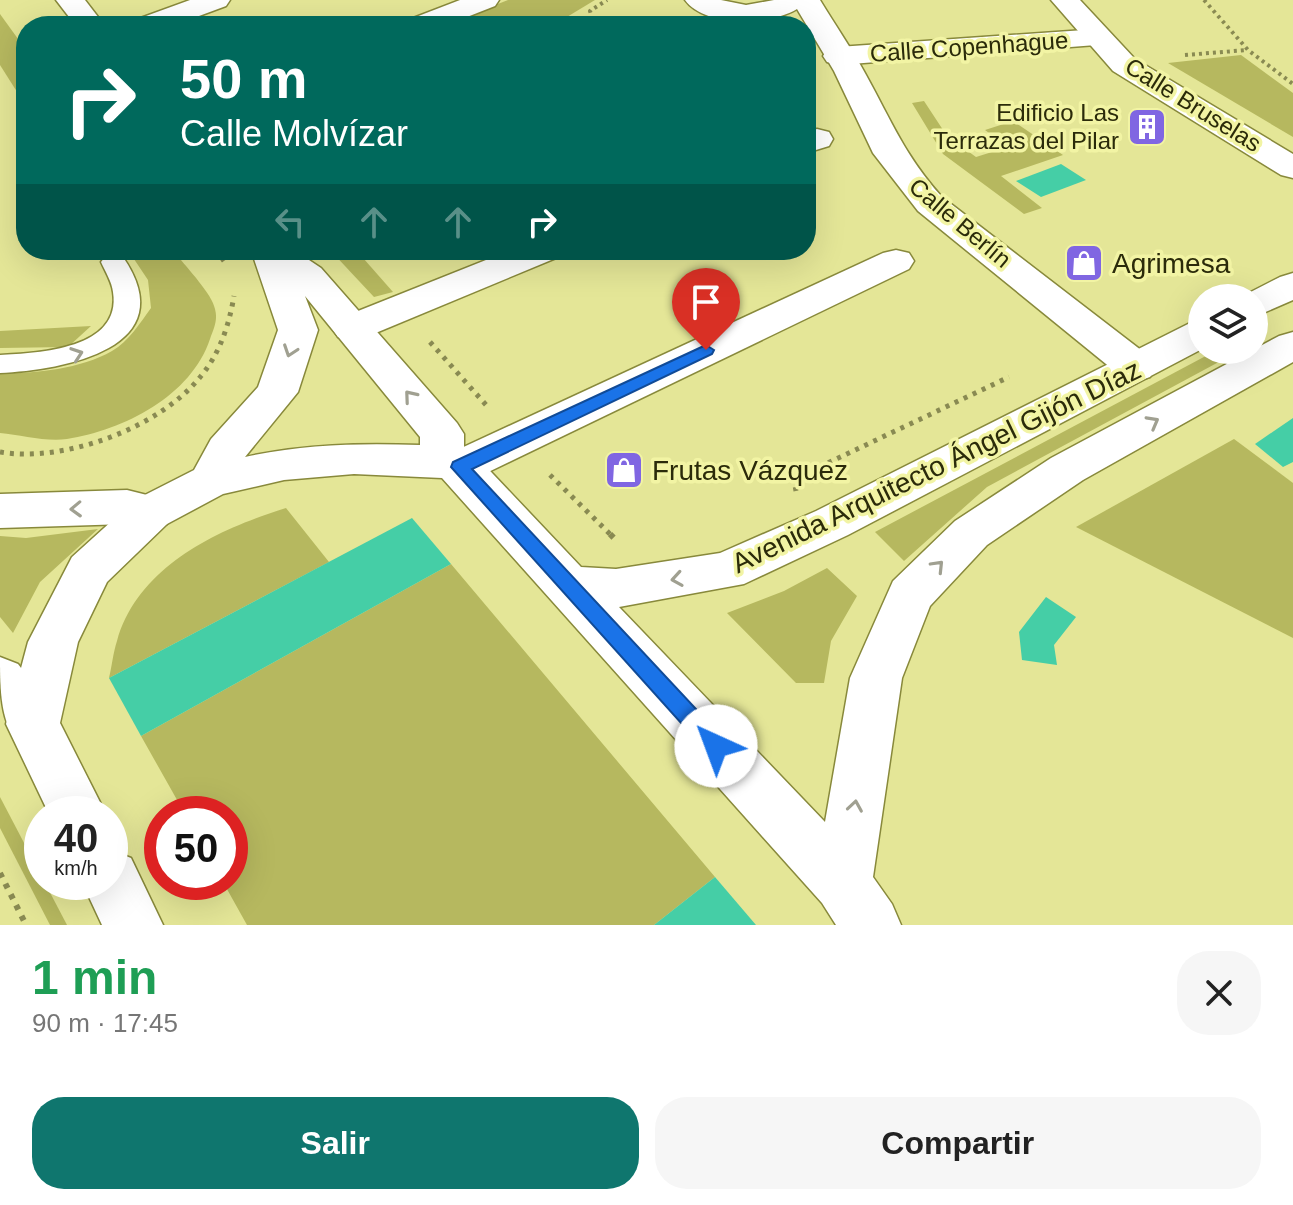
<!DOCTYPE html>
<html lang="es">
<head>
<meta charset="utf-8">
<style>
  :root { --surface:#fff; --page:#f6f6f6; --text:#222; --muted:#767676; --accent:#0f766e }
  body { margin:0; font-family:Arial,sans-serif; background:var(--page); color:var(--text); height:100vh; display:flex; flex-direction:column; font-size:30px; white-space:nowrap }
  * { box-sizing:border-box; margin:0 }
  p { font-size:26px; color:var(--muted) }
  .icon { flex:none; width:44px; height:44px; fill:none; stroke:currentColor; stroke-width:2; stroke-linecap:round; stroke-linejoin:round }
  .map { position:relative; height:925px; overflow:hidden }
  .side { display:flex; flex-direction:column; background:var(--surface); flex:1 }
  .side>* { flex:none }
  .hud { position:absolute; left:16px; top:16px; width:800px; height:244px; border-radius:32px; box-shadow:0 8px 32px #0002; background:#00695c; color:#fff; overflow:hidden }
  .fabs { position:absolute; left:1188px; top:284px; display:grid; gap:16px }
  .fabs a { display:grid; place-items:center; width:80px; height:80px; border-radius:50%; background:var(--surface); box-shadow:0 8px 32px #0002; font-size:40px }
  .speed { position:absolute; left:24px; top:796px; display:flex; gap:16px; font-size:40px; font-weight:700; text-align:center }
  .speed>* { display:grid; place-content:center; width:104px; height:104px; border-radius:50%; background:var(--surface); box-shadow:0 8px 32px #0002; line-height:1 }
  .speed small { font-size:20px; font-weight:400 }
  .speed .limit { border:12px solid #d22; background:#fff; color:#111 }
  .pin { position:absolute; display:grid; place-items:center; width:68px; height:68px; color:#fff; margin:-82px -34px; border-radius:50% 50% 50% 0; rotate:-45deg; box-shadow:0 0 8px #0007 }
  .pin .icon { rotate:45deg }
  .me { position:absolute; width:88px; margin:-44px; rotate:317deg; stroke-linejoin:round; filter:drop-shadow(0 0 6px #0008) }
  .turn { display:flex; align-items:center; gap:28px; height:168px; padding:0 32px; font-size:36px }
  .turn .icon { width:104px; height:104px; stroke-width:2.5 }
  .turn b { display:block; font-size:56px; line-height:68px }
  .lanes { display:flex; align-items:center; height:76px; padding:0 32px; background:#0003; justify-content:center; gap:40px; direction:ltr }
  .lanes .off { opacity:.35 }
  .round { display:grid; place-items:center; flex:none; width:84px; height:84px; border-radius:32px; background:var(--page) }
  .head { display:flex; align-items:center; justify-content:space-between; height:136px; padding:0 32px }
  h1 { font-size:48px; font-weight:800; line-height:60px; color:#1e9e55 }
  .button { display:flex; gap:16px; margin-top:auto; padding:16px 32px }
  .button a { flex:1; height:92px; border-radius:32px; background:var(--accent); color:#fff; font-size:32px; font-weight:800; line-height:92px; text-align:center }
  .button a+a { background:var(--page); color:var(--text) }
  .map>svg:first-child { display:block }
  .green { fill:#b6b85f }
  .water { fill:#45cea6 }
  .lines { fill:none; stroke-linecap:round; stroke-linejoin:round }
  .service-casing { stroke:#88893b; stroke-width:3 }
  .pedestrian-casing { stroke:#88893b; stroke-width:3 }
  .minor-casing { stroke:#88893b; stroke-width:3 }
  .tertiary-casing { stroke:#88893b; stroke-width:3 }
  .secondary-casing { stroke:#88893b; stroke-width:3 }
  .path-far2 { stroke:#898a52; stroke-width:4; stroke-dasharray:3 4; stroke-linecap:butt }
  .path-far1 { stroke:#898a52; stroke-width:5; stroke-dasharray:4 6; stroke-linecap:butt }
  .path { stroke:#898a52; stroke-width:6; stroke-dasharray:5 7; stroke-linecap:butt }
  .service { fill:#fff; fill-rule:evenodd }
  .pedestrian { fill:#fff; fill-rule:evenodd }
  .minor { fill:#fff; fill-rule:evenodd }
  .tertiary { fill:#fff; fill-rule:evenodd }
  .secondary { fill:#fff; fill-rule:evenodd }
  .oneway { stroke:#a0a091 }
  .route { fill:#1a73e8; stroke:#114b97; stroke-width:2 }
  .labels { text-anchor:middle; stroke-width:7; stroke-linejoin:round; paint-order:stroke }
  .far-street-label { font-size:24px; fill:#2b2b0a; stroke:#f2f4a4 }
  .far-poi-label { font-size:24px; fill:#2b2b0a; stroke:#f2f4a4; text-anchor:end }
  .poi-label { font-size:28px; fill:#2b2b0a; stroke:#f2f4a4; text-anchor:start }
  .street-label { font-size:28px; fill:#2b2b0a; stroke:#f2f4a4 }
</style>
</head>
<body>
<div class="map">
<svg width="1293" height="925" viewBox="0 0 1293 925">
  <rect width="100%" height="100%" fill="#e4e697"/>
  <g class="green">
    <path d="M508 0H595L552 26H442Z"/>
    <path d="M0 14 26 50V106L0 65Z"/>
    <path d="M1241 55 1293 93V137L1168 63Z"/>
    <path d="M924 101 947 136 976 157 1008 147 985 130 1013 121 1063 155 1001 176 1042 208 1024 214 943 154 912 103Z"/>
    <path d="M128 250H173C183 264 212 293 215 309 218 320 214 328 210 339 191 396 124 430 67 439 46 442 21 435 0 433V374C36 373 81 369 112 351 129 341 140 323 151 308L148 280Z"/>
    <path d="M330 250H356L393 292 374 297Z"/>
    <path d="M91 326 68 347 0 348V331Z"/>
    <path d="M1217 350H1241L987 487 904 561 875 532Z"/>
    <path d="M1234 439 1293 483V638L1076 527Z"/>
    <path d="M286 508 329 562 109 678C112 666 113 653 117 641 138 566 218 529 286 508Z"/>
    <path d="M98 529 40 582 13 633 0 617V536L26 538Z"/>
    <path d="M451 564 715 877 654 925H247L223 882H230V814H185L141 736Z"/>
    <path d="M827 568 857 596 831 641 824 683H796L727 613 784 591Z"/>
    <path d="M0 797 67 925H50L0 828Z"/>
  </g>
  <g class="water">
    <path d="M1061 164 1086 180 1041 197 1016 181Z"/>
    <path d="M1293 418V462L1283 467 1255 444Z"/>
    <path d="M412 518 451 564 141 736 109 678Z"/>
    <path d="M1046 597 1076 617 1054 645 1057 665 1022 660 1019 632Z"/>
    <path d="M715 877 756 925H654Z"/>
  </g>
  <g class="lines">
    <defs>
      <path id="service" d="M114 254 123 257C185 348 64 370 0 373V355C39 353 122 349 113 292 112 282 105 271 101 262L105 257Z"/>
      <g id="pedestrian">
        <path d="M460 0H499L495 6 444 26H404L408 20Z"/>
        <path d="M1099 29 1109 32 1114 38 1109 44 838 65 827 62 823 56 827 50 838 47Z"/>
      </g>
      <g id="minor">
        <path d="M190 0H230L226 6 172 26H131L135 20Z"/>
        <path d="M685 0H721L746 5 774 0H820C835 25 852 49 866 75 892 122 905 156 942 197L1150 357 1156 367 1150 377 1136 381 1122 377 918 211 873 153 834 71 797 9C771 25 705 28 685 0Z"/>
        <path d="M1051 0H1080L1135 59 1293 154V178L1281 175 1113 71Z"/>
        <path d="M817 129 829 132 833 139 829 146 806 153V132Z"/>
        <path d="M511 250H561L556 258 366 337 352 341 338 337 332 328 338 319Z"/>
        <path d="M896 250 909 253 914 261 909 269 476 478 460 483 444 478 438 467 444 456 883 253Z"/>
      </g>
      <g id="tertiary">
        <path d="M127 490 167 500 174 512 167 524 151 529 127 524 0 528V494Z"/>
        <path d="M0 657 18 664 52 708 60 724 52 740C0 762 0 696 0 657Z"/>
      </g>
      <g id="secondary">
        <path d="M56 0H85L105 26H76Z"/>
        <path d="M251 250H294L321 268 457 423 464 434V452L476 456 581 567 616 569 720 553 816 511 1188 324 1202 320V349L848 535 744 584 619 607 825 822 850 678 893 581 955 521 1051 458 1279 336 1293 332V362L1083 480 987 545 930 606 902 678 873 877 892 904 901 925H836L822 903 442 478 354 474 284 480 223 494 167 524 107 582 78 642 60 723 106 814H49L6 724 28 642 72 557 135 500 194 470 211 439 258 387 278 330ZM305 296 420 437V445C360 443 304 444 245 457L298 392 318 330Z"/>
        <path d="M1293 273V300L1254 317V298H1239L1280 277Z"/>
        <path d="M110 850 131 858 163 925H102L82 882H110Z"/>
      </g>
    </defs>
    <use href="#service" class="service-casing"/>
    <use href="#pedestrian" class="pedestrian-casing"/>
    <use href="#minor" class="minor-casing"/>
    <use href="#tertiary" class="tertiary-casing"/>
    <use href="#secondary" class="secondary-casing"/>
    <g class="path-far2">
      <path d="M1204 0 1248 50 1293 84"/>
      <path d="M595 26 590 11 607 0"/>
      <path d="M1185 55 1247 50"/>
    </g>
    <g class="path-far1">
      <path d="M216 250 224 261"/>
      <path d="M430 342 487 406"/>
      <path d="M0 452C64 463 160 428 201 376 220 353 229 325 234 296"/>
      <path d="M550 475 612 536"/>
      <path d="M796 491 794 479 1009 377"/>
    </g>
    <g class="path">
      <path d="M610 534 614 538"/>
      <path d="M0 873 26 925"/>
    </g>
    <use href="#service" class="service"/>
    <use href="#pedestrian" class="pedestrian"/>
    <use href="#minor" class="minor"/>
    <use href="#tertiary" class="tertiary"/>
    <use href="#secondary" class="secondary"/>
  </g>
  <defs><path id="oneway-chevron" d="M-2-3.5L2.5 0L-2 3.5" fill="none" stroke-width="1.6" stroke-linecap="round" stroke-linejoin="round" transform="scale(2)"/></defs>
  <g class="oneway">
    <use href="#oneway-chevron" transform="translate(290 351) rotate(109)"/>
    <use href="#oneway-chevron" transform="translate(77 354) rotate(-19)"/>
    <use href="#oneway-chevron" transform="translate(410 396) rotate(-130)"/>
    <use href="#oneway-chevron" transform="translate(1153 422) rotate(-29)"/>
    <use href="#oneway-chevron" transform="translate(76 509) rotate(178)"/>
    <use href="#oneway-chevron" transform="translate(938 566) rotate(-46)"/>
    <use href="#oneway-chevron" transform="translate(677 579) rotate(171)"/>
    <use href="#oneway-chevron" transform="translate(855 806) rotate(-81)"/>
  </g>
  <path class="route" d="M706 345 714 350 712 354 472 469 724 739 727 746 724 753 716 756 708 753 451 467 453 462Z"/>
  <defs>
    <symbol id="building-square" viewBox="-11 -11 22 22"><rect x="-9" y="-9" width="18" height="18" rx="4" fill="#8066e2" stroke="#f2f4a4"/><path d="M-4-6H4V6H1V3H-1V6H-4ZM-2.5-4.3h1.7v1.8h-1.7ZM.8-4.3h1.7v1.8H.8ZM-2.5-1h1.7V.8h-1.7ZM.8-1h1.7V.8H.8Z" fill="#fff"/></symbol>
    <symbol id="shop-square" viewBox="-11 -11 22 22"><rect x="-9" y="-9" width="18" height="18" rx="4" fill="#8066e2" stroke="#f2f4a4"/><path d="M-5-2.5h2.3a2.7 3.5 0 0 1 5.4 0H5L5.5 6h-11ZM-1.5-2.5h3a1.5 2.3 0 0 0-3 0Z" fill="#fff"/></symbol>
  </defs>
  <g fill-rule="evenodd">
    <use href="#building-square" x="1125" y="105" width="44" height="44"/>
    <use href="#shop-square" x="1062" y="241" width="44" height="44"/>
    <use href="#shop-square" x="602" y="448" width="44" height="44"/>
  </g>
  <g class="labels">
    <g class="far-street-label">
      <text transform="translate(969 47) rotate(-4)" y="8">Calle Copenhague</text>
      <text transform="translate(1193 105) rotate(32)" y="8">Calle Bruselas</text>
      <text transform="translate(960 223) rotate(40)" y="8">Calle Berlín</text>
    </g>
    <g class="far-poi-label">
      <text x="1119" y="121">Edificio Las<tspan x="1119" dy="28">Terrazas del Pilar</tspan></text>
    </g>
    <g class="poi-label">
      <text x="1112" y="273">Agrimesa</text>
      <text x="652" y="480">Frutas Vázquez</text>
    </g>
    <g class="street-label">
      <text transform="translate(936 466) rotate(-26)" y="10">Avenida Arquitecto Ángel Gijón Díaz</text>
    </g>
  </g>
</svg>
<div class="fabs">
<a><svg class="icon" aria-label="layers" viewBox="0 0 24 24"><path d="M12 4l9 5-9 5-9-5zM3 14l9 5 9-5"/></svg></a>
</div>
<div class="speed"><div>40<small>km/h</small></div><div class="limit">50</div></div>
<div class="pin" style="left:706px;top:350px;background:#d93025"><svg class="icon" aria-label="arrive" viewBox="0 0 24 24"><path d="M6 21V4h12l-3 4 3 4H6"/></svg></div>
<svg class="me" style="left:716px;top:746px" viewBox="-20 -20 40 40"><circle r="19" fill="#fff"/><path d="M0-13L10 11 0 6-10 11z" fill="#1a73e8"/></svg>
<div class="hud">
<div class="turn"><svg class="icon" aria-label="right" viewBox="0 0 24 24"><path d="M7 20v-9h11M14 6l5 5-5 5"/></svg><div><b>50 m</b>Calle Molvízar</div></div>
<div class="lanes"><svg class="icon off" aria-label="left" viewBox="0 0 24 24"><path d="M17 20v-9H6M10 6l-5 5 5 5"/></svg><svg class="icon off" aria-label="ahead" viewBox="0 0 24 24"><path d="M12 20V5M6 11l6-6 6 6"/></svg><svg class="icon off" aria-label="ahead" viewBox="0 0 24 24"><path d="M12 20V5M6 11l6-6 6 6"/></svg><svg class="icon" aria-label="right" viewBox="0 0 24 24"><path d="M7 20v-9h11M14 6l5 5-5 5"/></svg></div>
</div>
</div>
<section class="side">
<div class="head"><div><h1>1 min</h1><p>90 m · 17:45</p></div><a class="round"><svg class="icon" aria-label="close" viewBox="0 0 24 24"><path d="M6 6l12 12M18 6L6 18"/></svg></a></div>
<div class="button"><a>Salir</a><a>Compartir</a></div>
</section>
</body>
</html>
